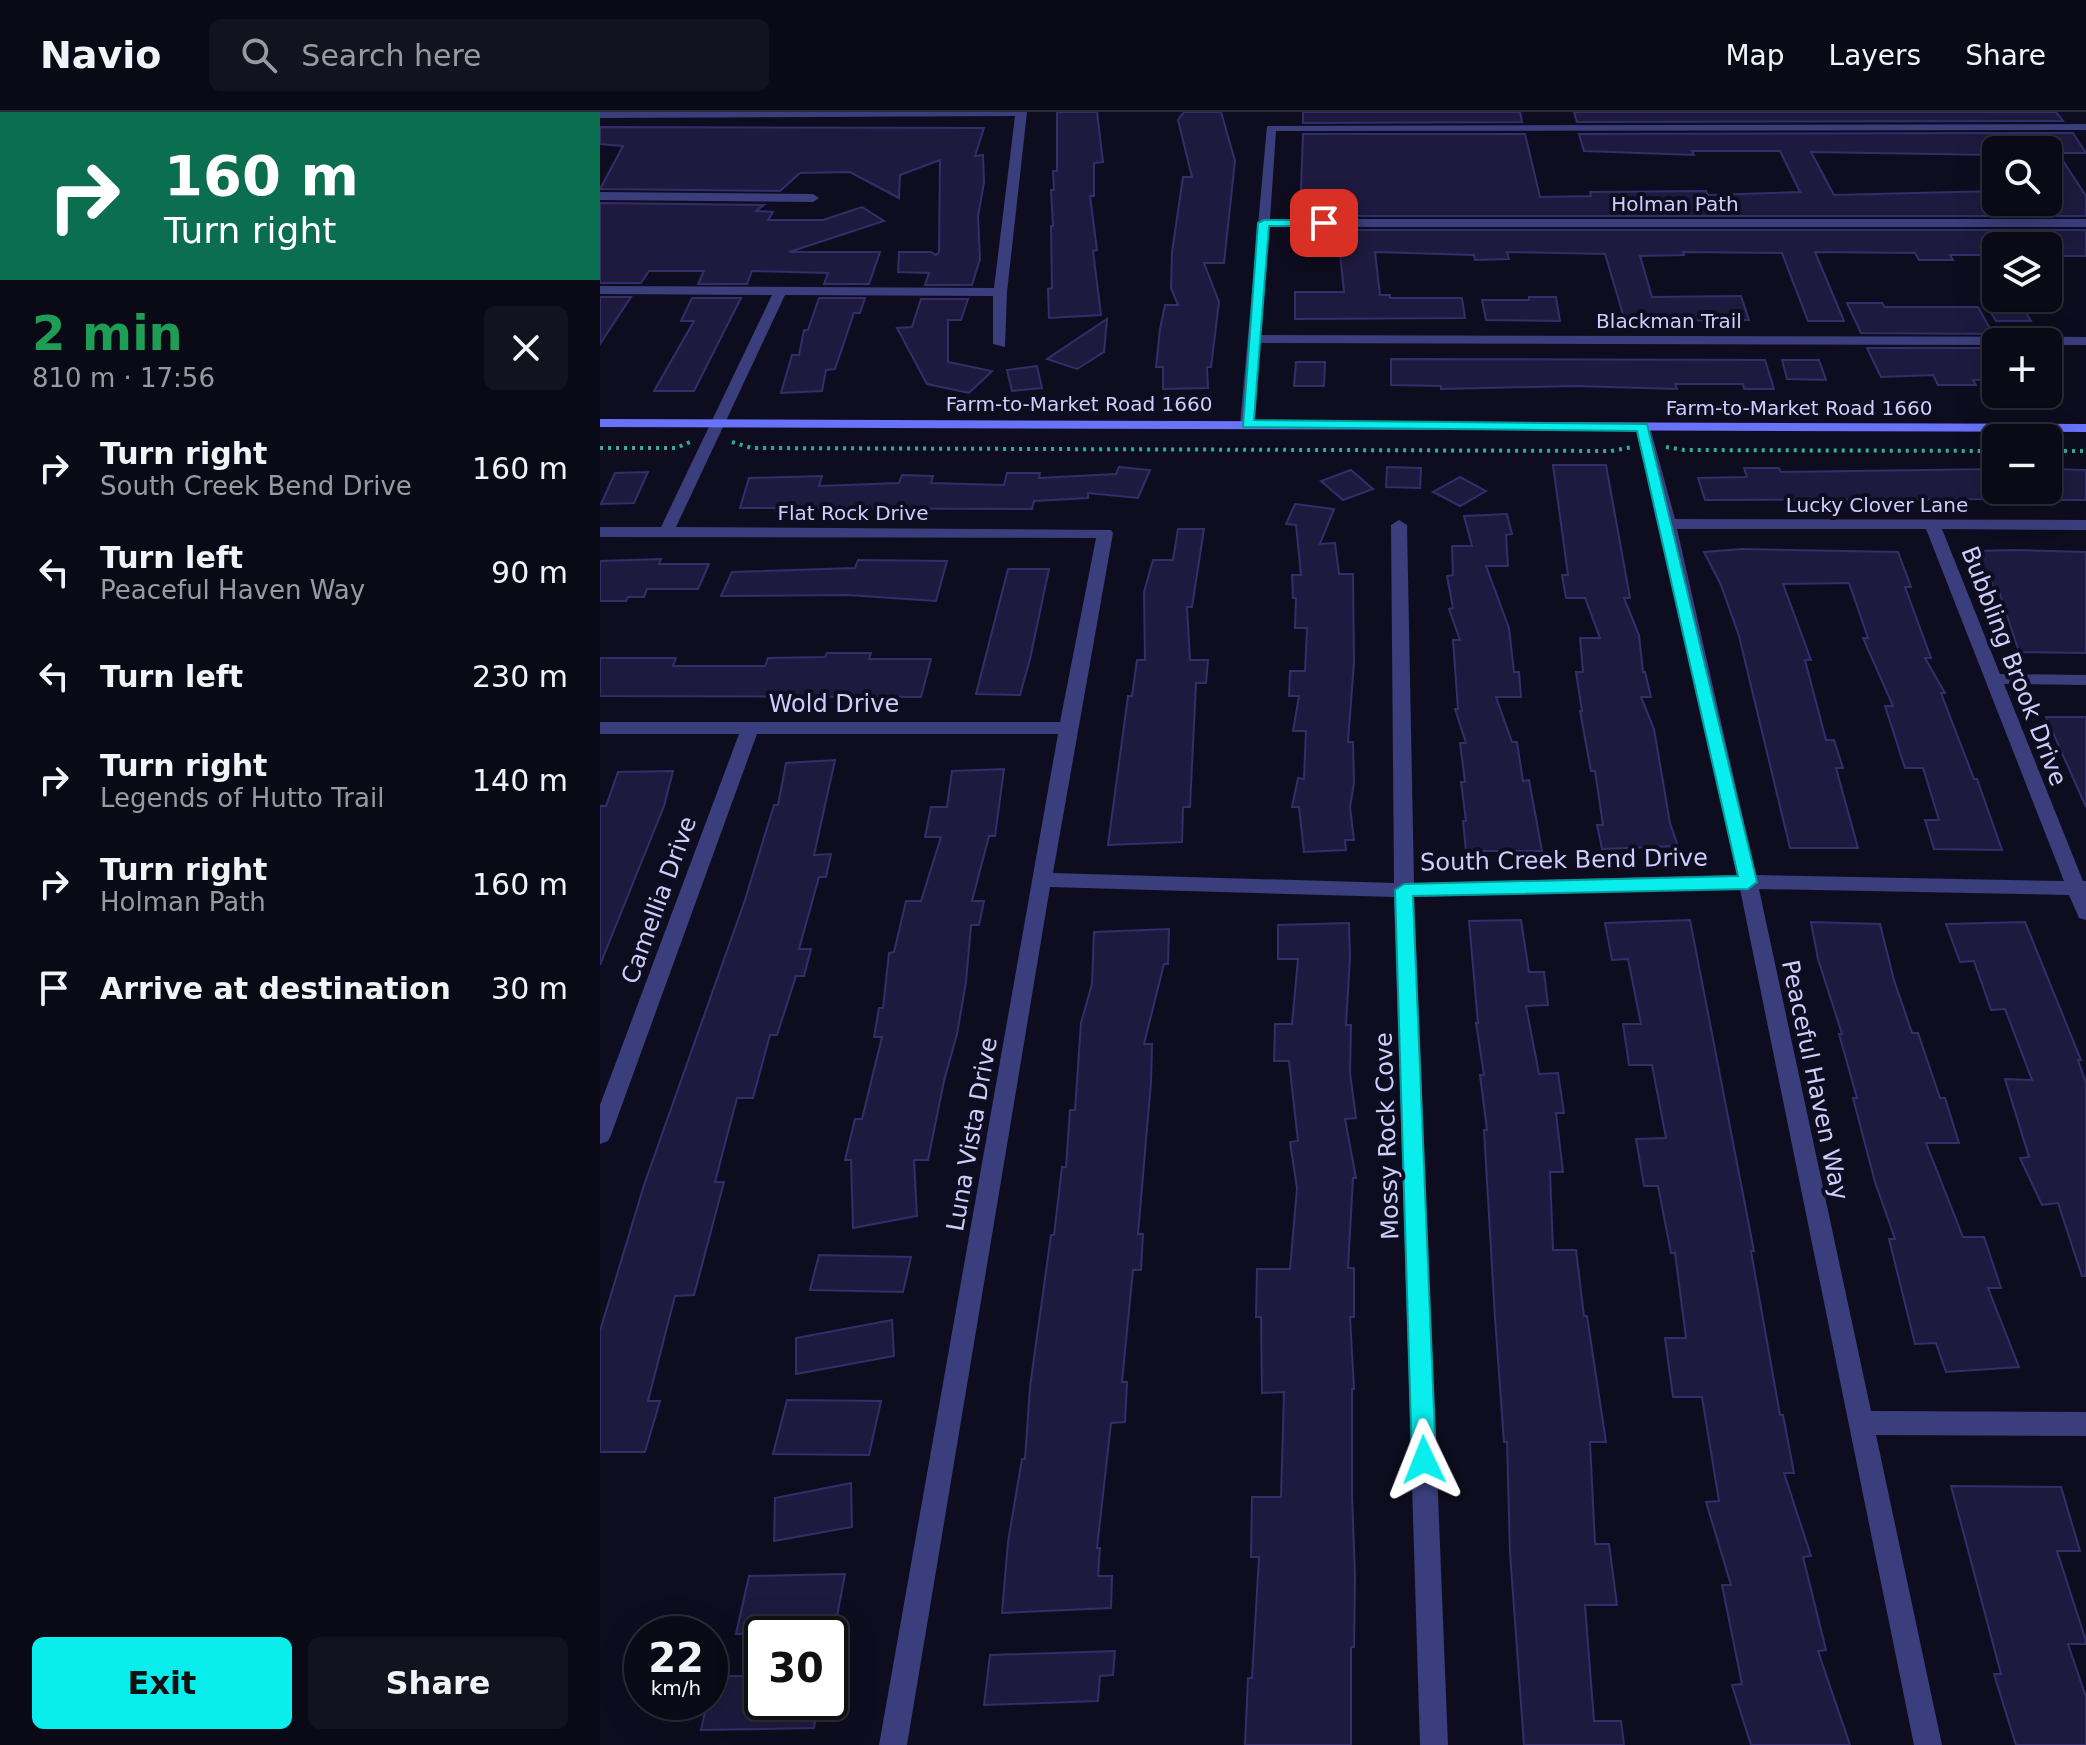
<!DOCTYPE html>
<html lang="en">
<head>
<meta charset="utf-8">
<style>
  :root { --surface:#0a0a17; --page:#131320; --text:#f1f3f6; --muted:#999aa1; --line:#2a2b36; --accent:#09eded }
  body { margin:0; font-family:"DejaVu Sans",sans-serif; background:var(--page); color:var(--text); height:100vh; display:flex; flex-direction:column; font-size:30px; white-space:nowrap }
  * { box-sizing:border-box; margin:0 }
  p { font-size:26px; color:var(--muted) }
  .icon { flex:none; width:44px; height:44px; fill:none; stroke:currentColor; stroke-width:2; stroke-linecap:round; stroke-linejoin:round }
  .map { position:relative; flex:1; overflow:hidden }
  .drawer { display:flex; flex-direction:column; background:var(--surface); width:600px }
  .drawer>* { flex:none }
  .banner { background:#0b6e4f; color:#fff; overflow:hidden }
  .buttons { position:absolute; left:1382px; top:24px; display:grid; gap:16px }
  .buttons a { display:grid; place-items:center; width:80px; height:80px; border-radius:12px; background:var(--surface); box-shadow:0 8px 32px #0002,0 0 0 2px var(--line); font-size:40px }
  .speed { position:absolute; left:24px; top:1504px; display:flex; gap:16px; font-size:40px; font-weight:700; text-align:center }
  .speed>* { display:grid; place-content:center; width:104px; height:104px; border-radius:50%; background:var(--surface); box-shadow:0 8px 32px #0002,0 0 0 2px var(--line); line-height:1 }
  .speed small { font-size:20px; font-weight:400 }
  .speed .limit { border:4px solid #111; border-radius:12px; background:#fff; color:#111 }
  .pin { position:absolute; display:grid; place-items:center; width:68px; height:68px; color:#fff; margin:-34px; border-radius:16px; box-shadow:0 4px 12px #0006 }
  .me { position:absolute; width:88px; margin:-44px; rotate:358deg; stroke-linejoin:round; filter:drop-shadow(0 0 6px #0008) }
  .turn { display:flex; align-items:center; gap:28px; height:168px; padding:0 32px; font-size:36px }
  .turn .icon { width:104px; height:104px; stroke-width:2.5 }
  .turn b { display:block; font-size:56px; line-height:68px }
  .round { display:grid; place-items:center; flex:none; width:84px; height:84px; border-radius:12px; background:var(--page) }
  .summary { display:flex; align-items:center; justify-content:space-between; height:136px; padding:0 32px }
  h1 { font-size:48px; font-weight:600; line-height:60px; color:#1e9e55 }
  .action { display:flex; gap:16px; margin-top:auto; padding:16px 32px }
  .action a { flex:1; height:92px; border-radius:12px; background:var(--accent); color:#111; font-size:32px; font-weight:600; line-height:92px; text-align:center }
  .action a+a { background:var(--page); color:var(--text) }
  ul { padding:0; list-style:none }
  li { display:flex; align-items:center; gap:24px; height:104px; padding:0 32px }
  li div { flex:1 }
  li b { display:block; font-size:30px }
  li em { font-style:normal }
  header { display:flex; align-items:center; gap:48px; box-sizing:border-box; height:112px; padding:0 40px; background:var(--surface); border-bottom:2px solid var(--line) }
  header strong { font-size:38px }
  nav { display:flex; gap:44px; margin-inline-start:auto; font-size:28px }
  .search { width:560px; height:72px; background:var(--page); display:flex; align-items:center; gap:20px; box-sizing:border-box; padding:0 28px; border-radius:12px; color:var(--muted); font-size:30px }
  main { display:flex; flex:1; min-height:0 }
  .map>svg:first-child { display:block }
  .building { fill:#1e1a3f; stroke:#332d6a; stroke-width:2; fill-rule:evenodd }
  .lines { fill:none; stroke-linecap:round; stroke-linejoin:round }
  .path { stroke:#32ac98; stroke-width:4; stroke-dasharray:3 5; stroke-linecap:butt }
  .street { fill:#3a3e7c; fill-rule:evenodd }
  .secondary { fill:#6873f9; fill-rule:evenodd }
  .route { fill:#09eded; stroke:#069a9a; stroke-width:2 }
  .labels { text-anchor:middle; stroke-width:8; stroke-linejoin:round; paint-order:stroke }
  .far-street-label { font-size:20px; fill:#cecdfd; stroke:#0e0d1f }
  .street-label { font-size:24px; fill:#cecdfd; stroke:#0e0d1f }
</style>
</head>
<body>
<header>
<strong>Navio</strong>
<div class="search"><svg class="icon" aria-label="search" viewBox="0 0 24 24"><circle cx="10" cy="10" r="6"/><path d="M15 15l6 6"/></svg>Search here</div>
<nav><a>Map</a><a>Layers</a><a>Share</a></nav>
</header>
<main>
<section class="drawer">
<div class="banner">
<div class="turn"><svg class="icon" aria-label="right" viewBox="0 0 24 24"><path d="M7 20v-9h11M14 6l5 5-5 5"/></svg><div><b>160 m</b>Turn right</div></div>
</div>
<div class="summary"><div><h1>2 min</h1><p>810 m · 17:56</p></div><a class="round"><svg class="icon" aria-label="close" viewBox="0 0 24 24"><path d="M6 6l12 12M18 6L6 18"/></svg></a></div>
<ul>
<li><svg class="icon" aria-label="right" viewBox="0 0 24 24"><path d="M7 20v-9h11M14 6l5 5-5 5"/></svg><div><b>Turn right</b><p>South Creek Bend Drive</p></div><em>160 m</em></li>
<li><svg class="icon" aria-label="left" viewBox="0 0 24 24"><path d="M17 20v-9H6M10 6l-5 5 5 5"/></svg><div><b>Turn left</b><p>Peaceful Haven Way</p></div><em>90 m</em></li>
<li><svg class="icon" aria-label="left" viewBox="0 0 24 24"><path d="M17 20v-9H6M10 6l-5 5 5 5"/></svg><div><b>Turn left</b></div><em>230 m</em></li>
<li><svg class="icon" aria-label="right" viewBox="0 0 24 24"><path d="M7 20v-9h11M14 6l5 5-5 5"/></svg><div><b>Turn right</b><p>Legends of Hutto Trail</p></div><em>140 m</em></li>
<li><svg class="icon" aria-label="right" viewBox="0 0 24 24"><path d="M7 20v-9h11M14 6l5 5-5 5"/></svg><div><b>Turn right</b><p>Holman Path</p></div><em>160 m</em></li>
<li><svg class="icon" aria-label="arrive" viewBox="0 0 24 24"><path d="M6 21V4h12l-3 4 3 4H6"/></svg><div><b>Arrive at destination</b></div><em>30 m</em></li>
</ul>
<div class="action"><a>Exit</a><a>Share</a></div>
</section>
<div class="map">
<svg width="1486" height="1633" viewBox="0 0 1486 1633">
  <rect width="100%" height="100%" fill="#0e0d1f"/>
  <g class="building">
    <path d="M457 0H497L503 50 494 51V84H490L497 138 493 139 501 203 449 206 448 177 452 176 451 114H453L451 78H454L453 59H457Z"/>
    <path d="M584 0H621L635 49 624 151H604L619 190 611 255H607L608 276 563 277V255H556L560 217 565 193H578L571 176 572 140 583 65H592L578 8Z"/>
    <path d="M703 0H920L922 10 703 11Z"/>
    <path d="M974 0H1456L1463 9 977 10Z"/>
    <path d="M0 15 384 16 375 44 383 43 384 71 378 104 380 147 372 173H325L329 161 298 160 299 140H331L336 143 339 140 340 48 300 63 299 86 250 60 200 61 180 79 0 77 23 34 0 32Z"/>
    <path d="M1473 21 1486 41H1458L1486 84V104H700L703 22H925L940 85 991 84 990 80 1106 79 1108 83 1200 80 1180 39H1092L1094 43 984 39 979 22ZM1396 38H1448V90H1396V79L1234 83 1211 40 1396 43Z"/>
    <path d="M0 91 164 93 156 99 173 100 168 108H223L262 95 284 109 189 140H280L269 172H224L228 161 152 159 147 172H98L104 159H49L41 171H0Z"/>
    <path d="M700 118H1486V144H1450L1448 134H1389L1395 143H1350L1353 148H1319L1315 141 1215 140 1244 209H1208L1182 141 1083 140 1084 143 1040 144 1052 185 1141 184 1149 208 1025 209 1005 142 907 140 909 147 875 148 874 143 775 140 780 183H790V186H862L865 206 695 207V180H744L740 141H700Z"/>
    <path d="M0 185H31L0 232Z"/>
    <path d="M929 185H956L960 209 886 208 882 188H929Z"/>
    <path d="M92 186H141L94 279H54L94 209H81Z"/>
    <path d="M219 186H265L260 201H254L235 257 226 258 222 279 181 281 192 243H199L204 218H208Z"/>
    <path d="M1382 186H1417L1431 209H1396Z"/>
    <path d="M321 187H368L361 208H348V250L392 259 369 281 327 272 297 216 312 215Z"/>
    <path d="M1247 191H1282L1285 195H1378L1393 222 1261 221Z"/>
    <path d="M507 207 504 240 477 257 447 247Z"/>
    <path d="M1267 236H1396V268H1373L1376 273H1338L1333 263 1281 265Z"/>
    <path d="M791 247 1165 248 1174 277H1144L1143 272H1075L1077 277 974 274 841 277V274L791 273Z"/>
    <path d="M1182 248H1219L1226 268 1187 267Z"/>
    <path d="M696 250H725L724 274H694Z"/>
    <path d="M437 254 442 276 412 279 407 258Z"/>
    <path d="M953 353H1006L1030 486H1024L1039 523 1043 560H1045L1051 585H1041L1054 617 1070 711 1078 734 1002 737 997 713H1003L995 659H991L980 599H982L976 560H983L980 526H1000L985 486H966L962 463H968Z"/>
    <path d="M519 355 550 358 538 386 488 381V386L434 389 432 397 140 396 149 366 222 364 219 374 299 371 302 363 333 364 331 371 404 373 407 361H440L439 366 516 362Z"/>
    <path d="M787 355 821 356 820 376 786 375Z"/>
    <path d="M1144 356H1179L1181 360 1396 357V387L1105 388 1098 366 1147 365Z"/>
    <path d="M1448 357 1486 358V388H1448Z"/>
    <path d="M751 358 773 377 743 388 721 369Z"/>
    <path d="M48 360 34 391 1 392 15 361Z"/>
    <path d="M860 365 886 379 860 394 833 380Z"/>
    <path d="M695 392 734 397 720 432 735 431 739 462H753L754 550 748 630H753L754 671 750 695 754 728H745L746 738 704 740 699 695H692L698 666 704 667 706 619H693L699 584H689L690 559H705L707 516H695L696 486H693L692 463H701L696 413 686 412Z"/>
    <path d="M907 402 912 422 906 423 908 454H886L909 516 914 560H919L921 585H896L912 630H917L923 669 929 668 942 739H866L863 709H866L861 670H865L860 631H866L855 597H858L853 528H860L849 497 853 496 847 464 853 463 852 434H872L864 404Z"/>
    <path d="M578 417H604L592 495H587L590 548H608L606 571H596L590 695H583L582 730 508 733 528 584H532L537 548H545L544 480 553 448H573Z"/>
    <path d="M1142 437 1298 440 1311 475H1305L1331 546H1325L1345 581H1341L1374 667H1377L1402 738 1334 737 1325 708H1339L1323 656H1305L1285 594H1293L1263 526H1268L1249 471 1183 472 1211 548H1205L1226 628H1234L1243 656H1236L1258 736H1190L1139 524 1121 473 1104 440Z"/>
    <path d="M1413 438 1486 440V541L1419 540 1398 476H1394L1375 439Z"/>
    <path d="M61 447 59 452H109L98 477H47L44 485H28L26 489H0V449Z"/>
    <path d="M258 448 347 449 336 489 247 483 121 484 132 460 255 456Z"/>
    <path d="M408 457H449L430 547 420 583 376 582Z"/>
    <path d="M227 541H271L269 547H331L321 585 0 584V546H76L73 554H165L168 546 225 545Z"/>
    <path d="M1446 605H1486V695Z"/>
    <path d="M235 648 214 743 231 742 226 765H219L199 837H211L204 864H196L177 923H170L153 986H137L115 1070H124L94 1183 75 1184 48 1289H60L45 1340H0V1219L44 1073 145 788 174 693H178L186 651Z"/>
    <path d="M404 657 395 724H389L372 789H384L379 813H371L366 870 357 922 344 969 328 1048H314L317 1104 253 1116 251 1048H245L255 1007H262L282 925H274L279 896H283L289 841 294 840 306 789H321L341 725H325L331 695H347L352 659Z"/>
    <path d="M73 659 64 694 0 853V694H6L18 660Z"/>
    <path d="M921 808 929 860H944L948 893 926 894 939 962 958 961 964 1001H956L963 1060H950L953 1138H976L984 1204H987L1006 1330H990L995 1432H1009L1017 1493H985L994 1609H1021L1024 1633H924L910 1441 907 1330H904L895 1206 884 1018H887L880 963H884L876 911H878L869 809Z"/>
    <path d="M1090 808 1154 1139H1151L1180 1303H1183L1194 1361H1184L1211 1444 1203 1445 1226 1538 1218 1539 1250 1633H1151L1132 1573 1142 1572 1122 1473H1131L1106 1390 1119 1389 1102 1285H1073L1065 1226H1086L1075 1141H1071L1058 1074H1044L1036 1027 1066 1026 1052 953H1029L1023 912H1041L1028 847 1012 848 1005 811Z"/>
    <path d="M1211 810 1280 812 1294 868 1312 921H1318L1340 986H1345L1359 1031H1326L1363 1125H1384L1401 1176H1388L1419 1255 1346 1260 1336 1231 1315 1232 1289 1127H1295L1275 1070 1253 986H1257L1239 922H1242L1218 847Z"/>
    <path d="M1425 810 1481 948H1478L1486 971V1164H1482L1458 1091 1442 1093 1420 1046 1429 1045 1405 967 1432 968 1405 897 1391 898 1374 849 1360 850 1346 812Z"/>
    <path d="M749 811 750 845 746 913H751L750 961 756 1006 745 1007 756 1066H753L748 1156H754V1205H750L754 1277H752V1383L755 1464 754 1535H751V1633H645L648 1566H652L659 1445H651L652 1385H681L684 1280 662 1281 661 1205H656L657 1157H690L697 1076 690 1030 698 1029 689 949H674L675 912H692L698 847H678V813Z"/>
    <path d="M569 817 568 852H564L544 932H552L551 970 538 1122H543L541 1158H533L522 1270H527L525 1310 511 1311 497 1436H500L498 1464H512L511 1496 402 1501 408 1430 422 1347H425L430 1275 451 1123H454L462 1055H466L470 998H475L481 911 492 872 494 820Z"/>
    <path d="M219 1143 264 1144 311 1145 303 1180 210 1178Z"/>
    <path d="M292 1208 294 1244 196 1262V1226Z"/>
    <path d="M187 1288 281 1289 269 1343 173 1342Z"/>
    <path d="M251 1371 252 1415 174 1429 175 1386Z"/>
    <path d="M1351 1374 1461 1375 1480 1439H1457L1486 1529V1532H1468L1486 1585V1633H1416L1394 1562H1401Z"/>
    <path d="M245 1462 234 1520 136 1522 149 1464Z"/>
    <path d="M515 1539 513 1563 500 1564 498 1589 384 1593 390 1543Z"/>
    <path d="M113 1564H162V1590H218L214 1616 101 1618Z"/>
  </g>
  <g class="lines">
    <g class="path">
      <path d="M132 330 152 336 1011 339 1032 335"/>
      <path d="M1066 335 1084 338 1396 339"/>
      <path d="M0 336H76L90 330"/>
      <path d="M1448 339H1486"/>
    </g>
    <g class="street">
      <path d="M0 0H427L407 180 405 235 393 232V184L185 183 76 415 511 418 513 421 453 761 794 771 791 413 799 408 807 413 814 771 1137 763 1060 412 1036 315 1038 312 1043 311 1050 315 1075 407 1486 408V418L1342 417 1400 562 1486 563V573L1404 572 1483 769H1486V808L1479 806 1469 783 1159 777 1271 1299 1486 1300V1324L1276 1323 1342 1633H1314L1140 777 814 785 848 1633H820L794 785 450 775 307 1633H279L458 622H157L11 1023 8 1029 0 1032V993L139 622H0V610H460L496 426 0 425V415H61L172 183 0 182V174L394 176 415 4 0 6ZM1077 417H1326L1464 769 1156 763Z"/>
      <path d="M1486 12V18L676 19 670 107H1486V115H669L661 223 1486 225V233H1448V230H1396V233L660 231 654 312 647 316 640 312 667 14Z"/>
      <path d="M0 80 213 82 219 86 213 90 0 88Z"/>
    </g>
    <path class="secondary" d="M0 307 1486 312V320L0 315Z"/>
  </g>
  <path class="route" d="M664 108H724L729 111 724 114H669L654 308 1047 312 1157 770 1148 777 813 784 836 1348 832 1356 824 1359 816 1356 812 1348 795 778 804 772 1138 764 1037 319 643 315 658 111Z"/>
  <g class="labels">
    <g class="far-street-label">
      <text x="1075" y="99">Holman Path</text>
      <text x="1069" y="216">Blackman Trail</text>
      <text x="479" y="299">Farm-to-Market Road 1660</text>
      <text x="1199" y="303">Farm-to-Market Road 1660</text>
      <text x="1277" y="400">Lucky Clover Lane</text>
      <text x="253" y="408">Flat Rock Drive</text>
    </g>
    <g class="street-label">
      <text transform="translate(1414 554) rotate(69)" y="8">Bubbling Brook Drive</text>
      <text x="234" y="600">Wold Drive</text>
      <text transform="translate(964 748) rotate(-1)" y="8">South Creek Bend Drive</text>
      <text transform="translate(59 788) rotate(-70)" y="8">Camellia Drive</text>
      <text transform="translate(1215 968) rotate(78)" y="8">Peaceful Haven Way</text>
      <text transform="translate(372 1022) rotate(-80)" y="8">Luna Vista Drive</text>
      <text transform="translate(787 1024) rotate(-92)" y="8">Mossy Rock Cove</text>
    </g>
  </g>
</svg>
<div class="buttons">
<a><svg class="icon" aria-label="search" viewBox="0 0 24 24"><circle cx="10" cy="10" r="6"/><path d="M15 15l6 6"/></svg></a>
<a><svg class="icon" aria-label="layers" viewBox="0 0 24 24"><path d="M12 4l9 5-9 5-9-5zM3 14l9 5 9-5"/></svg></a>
<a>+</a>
<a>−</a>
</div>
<div class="speed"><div>22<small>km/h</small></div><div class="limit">30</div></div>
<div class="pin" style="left:724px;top:111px;background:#d93025"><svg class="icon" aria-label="arrive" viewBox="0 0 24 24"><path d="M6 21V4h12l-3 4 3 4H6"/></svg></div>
<svg class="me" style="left:824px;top:1348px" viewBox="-20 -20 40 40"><path d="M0-17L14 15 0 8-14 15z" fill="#09eded" stroke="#fff" stroke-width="4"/></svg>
</div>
</main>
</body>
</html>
